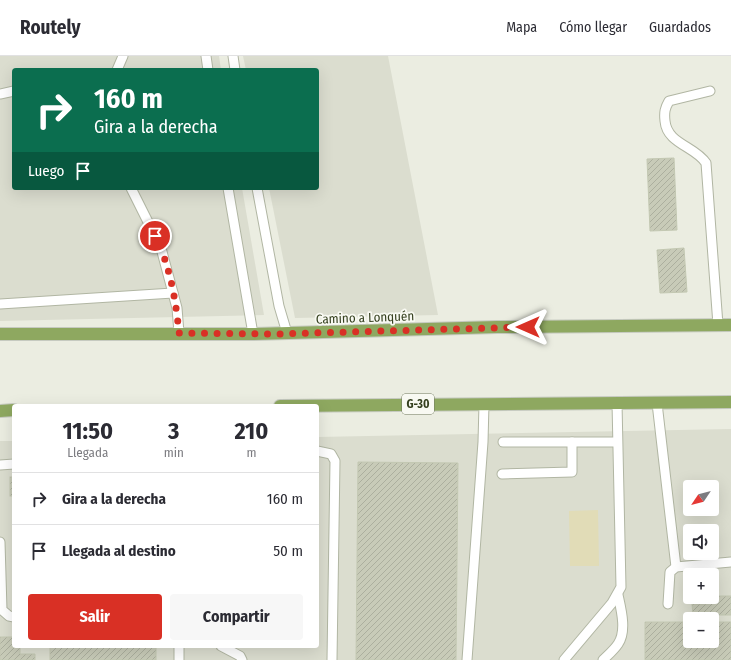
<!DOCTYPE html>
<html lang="es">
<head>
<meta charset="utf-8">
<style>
  :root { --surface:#fff; --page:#f7f7f7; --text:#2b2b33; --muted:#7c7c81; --line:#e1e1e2; --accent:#d93025 }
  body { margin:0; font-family:"Fira Sans Condensed",sans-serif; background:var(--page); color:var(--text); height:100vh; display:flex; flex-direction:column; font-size:15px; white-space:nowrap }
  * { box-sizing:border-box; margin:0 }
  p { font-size:13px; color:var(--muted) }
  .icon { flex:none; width:22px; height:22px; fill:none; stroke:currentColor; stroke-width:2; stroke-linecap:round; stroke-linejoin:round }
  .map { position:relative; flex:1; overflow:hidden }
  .details { position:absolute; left:12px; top:348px; width:307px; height:244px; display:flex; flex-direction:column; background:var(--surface); border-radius:4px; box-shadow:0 4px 16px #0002 }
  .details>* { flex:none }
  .top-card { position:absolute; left:12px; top:12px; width:307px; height:122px; border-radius:4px; box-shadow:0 4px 16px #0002; background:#0b6e4f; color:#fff; overflow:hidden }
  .needle { width:26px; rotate:235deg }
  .buttons { position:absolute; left:683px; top:424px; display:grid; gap:8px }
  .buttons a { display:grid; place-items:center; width:36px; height:36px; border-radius:4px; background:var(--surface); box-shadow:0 4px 16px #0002; font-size:20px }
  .pin { position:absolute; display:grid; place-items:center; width:34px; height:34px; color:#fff; margin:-17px; border:2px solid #fff; border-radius:50%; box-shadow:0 1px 4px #0007 }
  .me { position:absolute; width:44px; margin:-22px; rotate:270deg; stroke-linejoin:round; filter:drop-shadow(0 0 3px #0008) }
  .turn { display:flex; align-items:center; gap:14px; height:84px; padding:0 16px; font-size:18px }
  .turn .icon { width:52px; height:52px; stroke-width:2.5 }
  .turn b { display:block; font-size:28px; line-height:34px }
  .then { display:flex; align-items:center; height:38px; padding:0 16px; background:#0003; gap:8px; font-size:15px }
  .eta { display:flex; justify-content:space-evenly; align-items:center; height:68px; text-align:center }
  .eta b { font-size:24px; font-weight:700; line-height:28px }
  .cta { display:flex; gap:8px; margin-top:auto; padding:8px 16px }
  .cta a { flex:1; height:46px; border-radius:4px; background:var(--accent); color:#fff; font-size:16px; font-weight:700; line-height:46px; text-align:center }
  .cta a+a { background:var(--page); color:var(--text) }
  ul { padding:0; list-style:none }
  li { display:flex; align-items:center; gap:12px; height:52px; padding:0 16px; border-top:1px solid var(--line) }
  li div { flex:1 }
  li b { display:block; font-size:15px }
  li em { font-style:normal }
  header { display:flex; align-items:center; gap:24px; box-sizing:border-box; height:56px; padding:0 20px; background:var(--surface); border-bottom:1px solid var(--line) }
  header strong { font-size:19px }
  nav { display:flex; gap:22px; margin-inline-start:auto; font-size:14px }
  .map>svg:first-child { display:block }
  .built { fill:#dbddcf; fill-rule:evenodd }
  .green { fill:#e1dcb7 }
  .building { fill:url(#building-hatch); stroke:#c3c8b2 }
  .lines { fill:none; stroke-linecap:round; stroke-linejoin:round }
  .lane-casing { stroke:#b1b6a3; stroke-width:11 }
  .primary-casing { stroke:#c6cac0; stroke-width:14 }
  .lane { stroke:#fff; stroke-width:9 }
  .primary { stroke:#8ea860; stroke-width:12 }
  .route { stroke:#d93025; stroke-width:7; stroke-dasharray:0 12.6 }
  .labels { text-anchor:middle; stroke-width:3.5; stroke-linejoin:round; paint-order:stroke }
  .shield { fill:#f8f9f2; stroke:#70785e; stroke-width:1 }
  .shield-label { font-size:12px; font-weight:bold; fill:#35401f }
  .street-label { font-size:13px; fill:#35401f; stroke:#f8f9f2 }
</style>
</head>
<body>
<header>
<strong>Routely</strong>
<nav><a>Mapa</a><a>Cómo llegar</a><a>Guardados</a></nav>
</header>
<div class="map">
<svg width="731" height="604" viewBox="0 0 731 604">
  <defs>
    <pattern id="building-hatch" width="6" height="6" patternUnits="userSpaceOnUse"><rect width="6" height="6" fill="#c8cbb8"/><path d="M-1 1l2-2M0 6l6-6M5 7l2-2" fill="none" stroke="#acaf9e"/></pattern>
  </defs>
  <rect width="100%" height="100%" fill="#ebede1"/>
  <g class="built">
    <path d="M0 0H219L221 14H14V132H242L264 259 0 265Z"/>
    <path d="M243 0H388L438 259 295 262 269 132H317V14H246Z"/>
    <path d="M731 373V604H0V385H14V590H317V381ZM690 431H712V453H690ZM690 475H712V497H690ZM690 519H712V541H690ZM690 563H712V585H690Z"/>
  </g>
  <path class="green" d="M598 454 599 510H570L569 455Z"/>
  <g class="building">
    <path d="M674 102 677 174 650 175 647 103Z"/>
    <path d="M684 192 687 236 660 237 657 194Z"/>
    <path d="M358 406 458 407 456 604H356Z"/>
    <rect x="10" y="421" width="4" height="19"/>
    <path d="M712 540H731V559H693L692 548H706V541Z"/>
    <path d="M645 566H690V585H712V566H731V604H645Z"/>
    <path d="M0 581H14V590H20V598H35V604H0Z"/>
    <rect x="50" y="590" width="106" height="14"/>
  </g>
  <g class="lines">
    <defs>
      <g id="lane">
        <path d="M206 0 208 14"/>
        <path d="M233 0 235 14"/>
        <path d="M117 14 123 0"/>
        <path d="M710 35 669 45C665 52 664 56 665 65 667 88 695 90 706 107L718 269"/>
        <path d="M0 38 14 35"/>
        <path d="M131 132 161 192 177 252 179 277"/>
        <path d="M228 132 253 278"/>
        <path d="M257 132 279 250 287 277"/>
        <path d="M0 248 173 237"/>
        <path d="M657 347 676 511"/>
        <path d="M503 386H617"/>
        <path d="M317 395 331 398 335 405 332 604"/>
        <path d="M0 409 14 408"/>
        <path d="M502 418 572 416V386"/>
        <path d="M0 486 2 554 9 560 14 561"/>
        <path d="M668 548 670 516 676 511 731 506"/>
        <path d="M221 590 240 600 242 604"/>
        <path d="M179 604V590"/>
        <path d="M467 604 483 386 484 348"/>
        <path d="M564 604 612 547 621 531 617 347"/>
        <path d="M603 604C608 599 614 594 618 588 627 575 621 553 618 539"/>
      </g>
      <g id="primary">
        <path d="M0 278H253L497 271 731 269"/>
        <path d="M280 350 731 346"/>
        <path d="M0 355 14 354"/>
      </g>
    </defs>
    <use href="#lane" class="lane-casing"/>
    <use href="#primary" class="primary-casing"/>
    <use href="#lane" class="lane"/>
    <use href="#primary" class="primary"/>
  </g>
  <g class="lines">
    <path class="route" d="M155 180C170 209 176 245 179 277L276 278 528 271"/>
  </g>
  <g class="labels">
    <rect class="shield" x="402" y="338" width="32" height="20" rx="3"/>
    <g class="shield-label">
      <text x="418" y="352">G-30</text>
    </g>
    <g class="street-label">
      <text transform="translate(365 261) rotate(-2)" y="5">Camino a Lonquén</text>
    </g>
  </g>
</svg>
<div class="buttons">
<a><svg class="needle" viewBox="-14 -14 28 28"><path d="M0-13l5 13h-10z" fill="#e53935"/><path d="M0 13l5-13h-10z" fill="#7c7c81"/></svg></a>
<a><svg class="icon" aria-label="sound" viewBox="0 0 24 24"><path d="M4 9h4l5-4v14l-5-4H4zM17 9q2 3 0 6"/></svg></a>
<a>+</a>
<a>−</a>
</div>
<div class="pin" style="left:155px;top:180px;background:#d93025"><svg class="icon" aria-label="arrive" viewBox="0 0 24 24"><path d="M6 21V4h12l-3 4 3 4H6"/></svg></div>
<svg class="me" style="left:528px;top:271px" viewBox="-20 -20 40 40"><path d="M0-17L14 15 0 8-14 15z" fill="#d93025" stroke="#fff" stroke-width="4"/></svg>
<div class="top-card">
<div class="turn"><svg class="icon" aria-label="right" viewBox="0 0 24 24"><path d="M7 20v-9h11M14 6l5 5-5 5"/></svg><div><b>160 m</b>Gira a la derecha</div></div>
<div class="then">Luego<svg class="icon" aria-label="arrive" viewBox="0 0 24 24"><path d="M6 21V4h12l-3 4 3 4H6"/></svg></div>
</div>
<section class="details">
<div class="eta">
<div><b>11:50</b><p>Llegada</p></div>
<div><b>3</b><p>min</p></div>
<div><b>210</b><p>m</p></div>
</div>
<ul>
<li><svg class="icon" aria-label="right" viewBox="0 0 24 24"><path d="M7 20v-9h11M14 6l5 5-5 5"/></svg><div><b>Gira a la derecha</b></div><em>160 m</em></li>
<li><svg class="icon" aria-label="arrive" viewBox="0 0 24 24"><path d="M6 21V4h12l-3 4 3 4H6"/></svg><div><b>Llegada al destino</b></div><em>50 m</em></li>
</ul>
<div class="cta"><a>Salir</a><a>Compartir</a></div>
</section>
</div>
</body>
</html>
